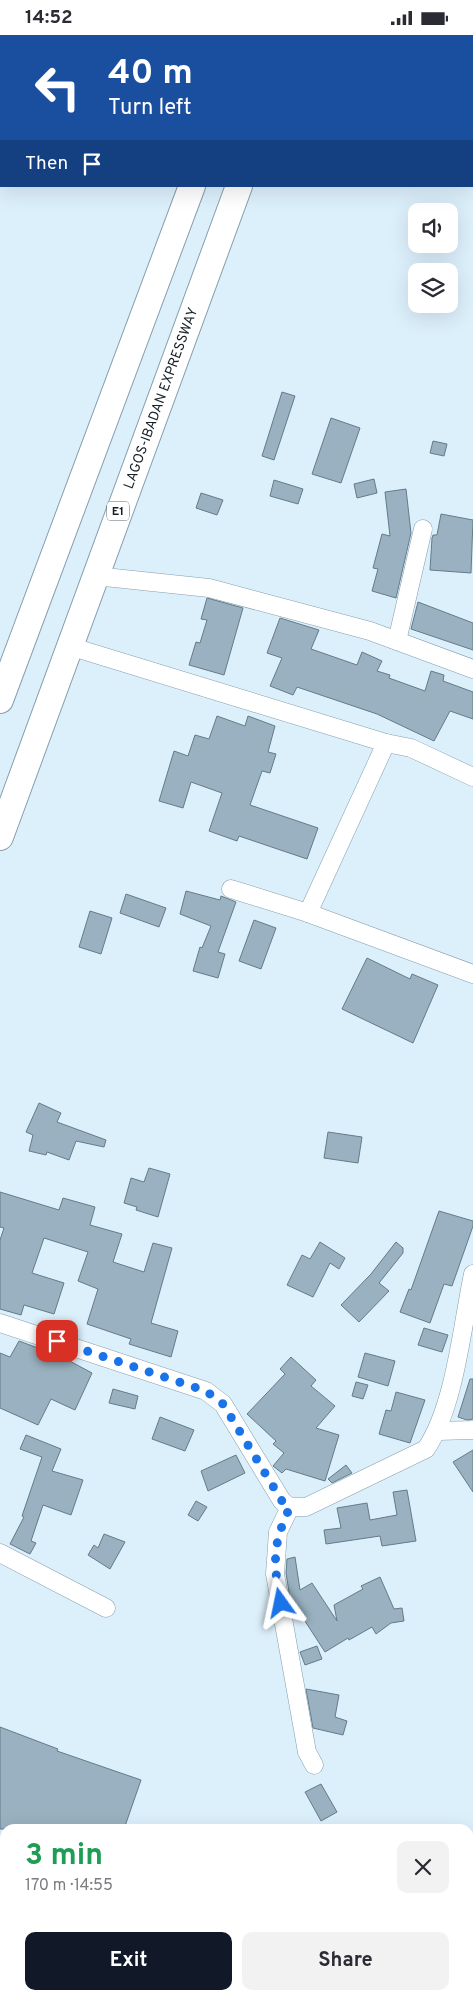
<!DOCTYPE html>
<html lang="en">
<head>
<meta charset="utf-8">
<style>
  :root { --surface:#fff; --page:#f2f2f3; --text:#2b2b33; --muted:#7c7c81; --accent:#111827 }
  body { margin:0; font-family:Overpass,sans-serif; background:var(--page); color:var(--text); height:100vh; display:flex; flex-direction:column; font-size:19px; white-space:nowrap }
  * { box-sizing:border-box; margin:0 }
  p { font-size:16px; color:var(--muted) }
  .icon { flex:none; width:28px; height:28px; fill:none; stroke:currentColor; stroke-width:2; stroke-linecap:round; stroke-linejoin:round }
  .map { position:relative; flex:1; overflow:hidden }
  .sheet { position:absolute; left:0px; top:1789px; width:474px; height:176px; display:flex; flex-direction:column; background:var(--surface); border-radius:15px 15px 0 0; box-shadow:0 5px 20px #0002 }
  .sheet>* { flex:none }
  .guide { position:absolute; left:0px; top:0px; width:474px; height:152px; box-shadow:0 5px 20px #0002; background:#1a4fa0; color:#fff; overflow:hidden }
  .fabs { position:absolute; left:408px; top:168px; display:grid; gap:10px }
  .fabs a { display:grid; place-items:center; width:50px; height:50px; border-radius:10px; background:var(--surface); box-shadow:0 5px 20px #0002; font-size:25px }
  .pin { position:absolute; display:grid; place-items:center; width:42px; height:42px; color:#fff; margin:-21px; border-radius:10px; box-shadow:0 2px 8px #0006 }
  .me { position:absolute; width:55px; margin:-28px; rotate:348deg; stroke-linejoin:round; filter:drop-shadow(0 0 4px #0008) }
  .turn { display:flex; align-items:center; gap:18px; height:105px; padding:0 25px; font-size:22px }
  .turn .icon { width:65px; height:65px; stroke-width:2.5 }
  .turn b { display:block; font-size:35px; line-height:42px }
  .then { display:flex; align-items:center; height:48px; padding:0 25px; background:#0003; gap:10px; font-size:19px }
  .round { display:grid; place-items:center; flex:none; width:52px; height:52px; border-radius:10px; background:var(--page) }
  .head { display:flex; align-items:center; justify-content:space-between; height:85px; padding:0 25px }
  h1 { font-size:30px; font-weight:700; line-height:38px; color:#1e9e55 }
  .primary-button { display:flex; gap:10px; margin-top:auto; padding:10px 25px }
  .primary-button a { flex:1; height:58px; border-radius:10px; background:var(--accent); color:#fff; font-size:20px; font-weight:700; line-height:58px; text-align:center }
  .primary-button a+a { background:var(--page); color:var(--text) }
  .status { display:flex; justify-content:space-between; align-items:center; height:35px; padding:0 25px; background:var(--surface); direction:ltr }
  .status svg { height:14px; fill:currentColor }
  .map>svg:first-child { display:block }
  .building { fill:#99b1c0; stroke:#647b89 }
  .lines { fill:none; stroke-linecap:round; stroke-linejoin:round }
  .minor-casing { stroke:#869ead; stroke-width:19 }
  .highway-casing { stroke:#869ead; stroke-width:28 }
  .minor { stroke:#fff; stroke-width:18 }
  .highway { stroke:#fff; stroke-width:26 }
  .route { stroke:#1a73e8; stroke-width:9; stroke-dasharray:0 16.2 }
  .labels { text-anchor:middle; stroke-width:4; stroke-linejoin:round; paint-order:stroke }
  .shield { fill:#fff; stroke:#5d6468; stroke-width:1 }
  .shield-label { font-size:12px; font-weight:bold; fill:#182127 }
  .street-label { font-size:14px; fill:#182127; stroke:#fff }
</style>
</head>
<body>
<div class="status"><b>14:52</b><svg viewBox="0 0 49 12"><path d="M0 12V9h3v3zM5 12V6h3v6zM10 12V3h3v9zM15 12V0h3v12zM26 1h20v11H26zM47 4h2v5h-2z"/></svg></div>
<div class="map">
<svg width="473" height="1964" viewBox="0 0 473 1964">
  <rect width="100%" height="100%" fill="#dcf0fc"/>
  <g class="building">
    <path d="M282 357 295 361 274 425 262 421Z"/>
    <path d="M331 383 360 393 341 448 312 439Z"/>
    <path d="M433 406 447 409 444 421 430 418Z"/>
    <path d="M374 444 377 458 357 463 354 449Z"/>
    <path d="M274 445 303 454 298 469 270 461Z"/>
    <path d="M406 454 411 498 396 563 372 556 378 534 373 533 382 499 390 501 385 457Z"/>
    <path d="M201 458 223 465 217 480 196 473Z"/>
    <path d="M441 479 473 485 471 538 430 535 432 503 433 500H437Z"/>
    <path d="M207 563 243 573 224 640 189 630 196 607 200 608 207 585 201 584Z"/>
    <path d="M418 567 473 588V615L411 594Z"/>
    <path d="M280 583 319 595 311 614 357 630 362 617 382 626 377 636 390 640 389 643 425 656 431 636 444 640 443 646 473 657V684L450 676 434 706 377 679 297 652 293 660 270 651 282 623 267 618Z"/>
    <path d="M217 681 245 691 248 681 275 691 268 717 276 719 270 738 262 736 250 770 318 793 307 824 239 801 237 806 209 796 222 758 191 747 183 773 159 766 174 716 188 721 195 700 209 704Z"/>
    <path d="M186 856 220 865 221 861 236 867 218 917 225 919 218 943 193 936 200 912 202 913 211 891 180 879Z"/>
    <path d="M126 859 166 873 159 892 120 878Z"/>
    <path d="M90 876 112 883 101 919 79 912Z"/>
    <path d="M254 885 276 893 261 934 239 926Z"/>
    <path d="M367 923 410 944 412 939 438 950 413 1008 342 974Z"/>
    <path d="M39 1068 61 1078 57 1087 106 1105 104 1112 76 1106 69 1125 47 1117 46 1120 29 1116 33 1100 26 1097Z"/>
    <path d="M328 1097 362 1102 358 1128 324 1123Z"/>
    <path d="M149 1133 170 1139 158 1182 136 1175 137 1172 124 1168 131 1143 144 1147Z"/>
    <path d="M0 1157 59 1175 63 1163 95 1172 90 1190 122 1199 113 1227 144 1237 153 1208 172 1213 151 1288 178 1296 171 1322 129 1309 131 1304 87 1289 98 1254 78 1246 88 1217 44 1203 32 1238 64 1248 54 1279 24 1270 21 1280 0 1274V1205L4 1193 0 1192Z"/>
    <path d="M439 1176 473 1186V1191L452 1251 444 1249 430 1288 400 1277 409 1254 411 1255Z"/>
    <path d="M320 1207 345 1223 339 1234 330 1228 313 1262 287 1250 302 1220 310 1224Z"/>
    <path d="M396 1207 403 1213V1218L379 1248 389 1256 359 1287 341 1270 371 1239Z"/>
    <path d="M424 1293 448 1300 442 1317 418 1310Z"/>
    <path d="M19 1306 46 1316 49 1315 92 1338 75 1375 51 1364 38 1390 0 1373V1318L10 1322Z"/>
    <path d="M365 1318 395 1326 388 1351 358 1342Z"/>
    <path d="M291 1322 316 1345 311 1351 335 1371 316 1393 339 1400 325 1446 286 1434 282 1438 273 1431 284 1418 273 1409 276 1406 247 1379 285 1339 280 1334Z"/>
    <path d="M470 1344H473V1384L467 1385 458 1382Z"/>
    <path d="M356 1347 368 1350 363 1364 352 1361Z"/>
    <path d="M113 1354 138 1361 135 1374 109 1368Z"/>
    <path d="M396 1357 425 1365 410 1408 379 1399 386 1375 391 1376Z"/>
    <path d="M160 1382 194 1395 185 1416 152 1404Z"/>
    <path d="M26 1400 61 1414 52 1436 83 1445 71 1480 43 1470 31 1506 36 1508 30 1519 10 1509 24 1482 22 1481 42 1422 20 1414Z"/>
    <path d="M473 1415V1457L453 1427Z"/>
    <path d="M236 1420 245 1438 208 1456 201 1436Z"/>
    <path d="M346 1430 352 1438 332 1448 328 1444Z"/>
    <path d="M407 1455 416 1506 382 1511 380 1501 326 1509 324 1495 341 1493 337 1473 367 1468 370 1485 397 1480 393 1457Z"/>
    <path d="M196 1466 207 1472 198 1486 188 1480Z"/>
    <path d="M104 1499 125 1507 110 1534 88 1520 94 1510 98 1513Z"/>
    <path d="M295 1522 300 1555 312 1548 337 1586 334 1570 363 1554 361 1551 380 1542 394 1574 402 1573 404 1586 391 1588 376 1599 372 1592 349 1605 348 1603 325 1617 290 1563 286 1538 287 1524Z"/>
    <path d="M317 1611 322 1624 305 1630 300 1617Z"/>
    <path d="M306 1654 339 1660 335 1682 347 1686 343 1700 313 1693Z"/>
    <path d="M0 1692 58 1714 57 1716 141 1745 124 1794H0Z"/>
    <path d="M321 1749 337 1777 321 1786 305 1757Z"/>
  </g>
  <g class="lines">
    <defs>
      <g id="minor">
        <path d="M95 541 209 553 370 596 473 634"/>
        <path d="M397 606 423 494"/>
        <path d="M69 611 386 708 411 713 473 742"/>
        <path d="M231 854 308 878 473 939"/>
        <path d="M308 878 386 708"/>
        <path d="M0 1288 206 1356 223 1369 282 1466 290 1472H306L426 1414C455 1371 462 1291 473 1239"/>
        <path d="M438 1396 473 1395"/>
        <path d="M290 1472 278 1497 275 1539 307 1717 314 1730"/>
        <path d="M0 1518 106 1573"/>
      </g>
      <g id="highway">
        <path d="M247 1 248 0"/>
        <path d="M295 1 296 0"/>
        <path d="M0 665 192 151"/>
        <path d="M0 802 239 151"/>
      </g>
    </defs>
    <use href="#minor" class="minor-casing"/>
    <use href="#highway" class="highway-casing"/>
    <use href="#minor" class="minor"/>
    <use href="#highway" class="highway"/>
  </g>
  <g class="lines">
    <path class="route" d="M57 1306 206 1356 223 1369 282 1466 290 1472C272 1510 273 1528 281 1568"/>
  </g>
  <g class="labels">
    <rect class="shield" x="107" y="466.5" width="22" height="19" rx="4"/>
    <g class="shield-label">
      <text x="118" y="480">E1</text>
    </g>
    <g class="street-label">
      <text transform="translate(160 363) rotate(-70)" y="5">LAGOS-IBADAN EXPRESSWAY</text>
    </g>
  </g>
</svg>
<div class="fabs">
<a><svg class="icon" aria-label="sound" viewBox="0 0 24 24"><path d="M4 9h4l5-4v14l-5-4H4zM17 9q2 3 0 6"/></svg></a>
<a><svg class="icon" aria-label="layers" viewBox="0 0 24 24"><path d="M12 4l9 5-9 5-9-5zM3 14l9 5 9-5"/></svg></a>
</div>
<div class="pin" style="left:57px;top:1306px;background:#d93025"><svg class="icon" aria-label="arrive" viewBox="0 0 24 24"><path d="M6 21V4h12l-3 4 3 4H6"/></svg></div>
<svg class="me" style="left:281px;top:1568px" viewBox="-20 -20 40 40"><path d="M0-17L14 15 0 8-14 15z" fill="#1a73e8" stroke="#fff" stroke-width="4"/></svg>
<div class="guide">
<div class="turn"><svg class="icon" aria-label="left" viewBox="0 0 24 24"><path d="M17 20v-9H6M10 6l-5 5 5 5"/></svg><div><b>40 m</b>Turn left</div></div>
<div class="then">Then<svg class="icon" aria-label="arrive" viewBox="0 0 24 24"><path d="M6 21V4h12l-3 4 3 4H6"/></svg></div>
</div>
<section class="sheet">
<div class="head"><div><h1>3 min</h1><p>170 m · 14:55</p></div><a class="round"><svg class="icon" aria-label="close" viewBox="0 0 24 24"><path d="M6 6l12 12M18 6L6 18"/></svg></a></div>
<div class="primary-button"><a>Exit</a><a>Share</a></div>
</section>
</div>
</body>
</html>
